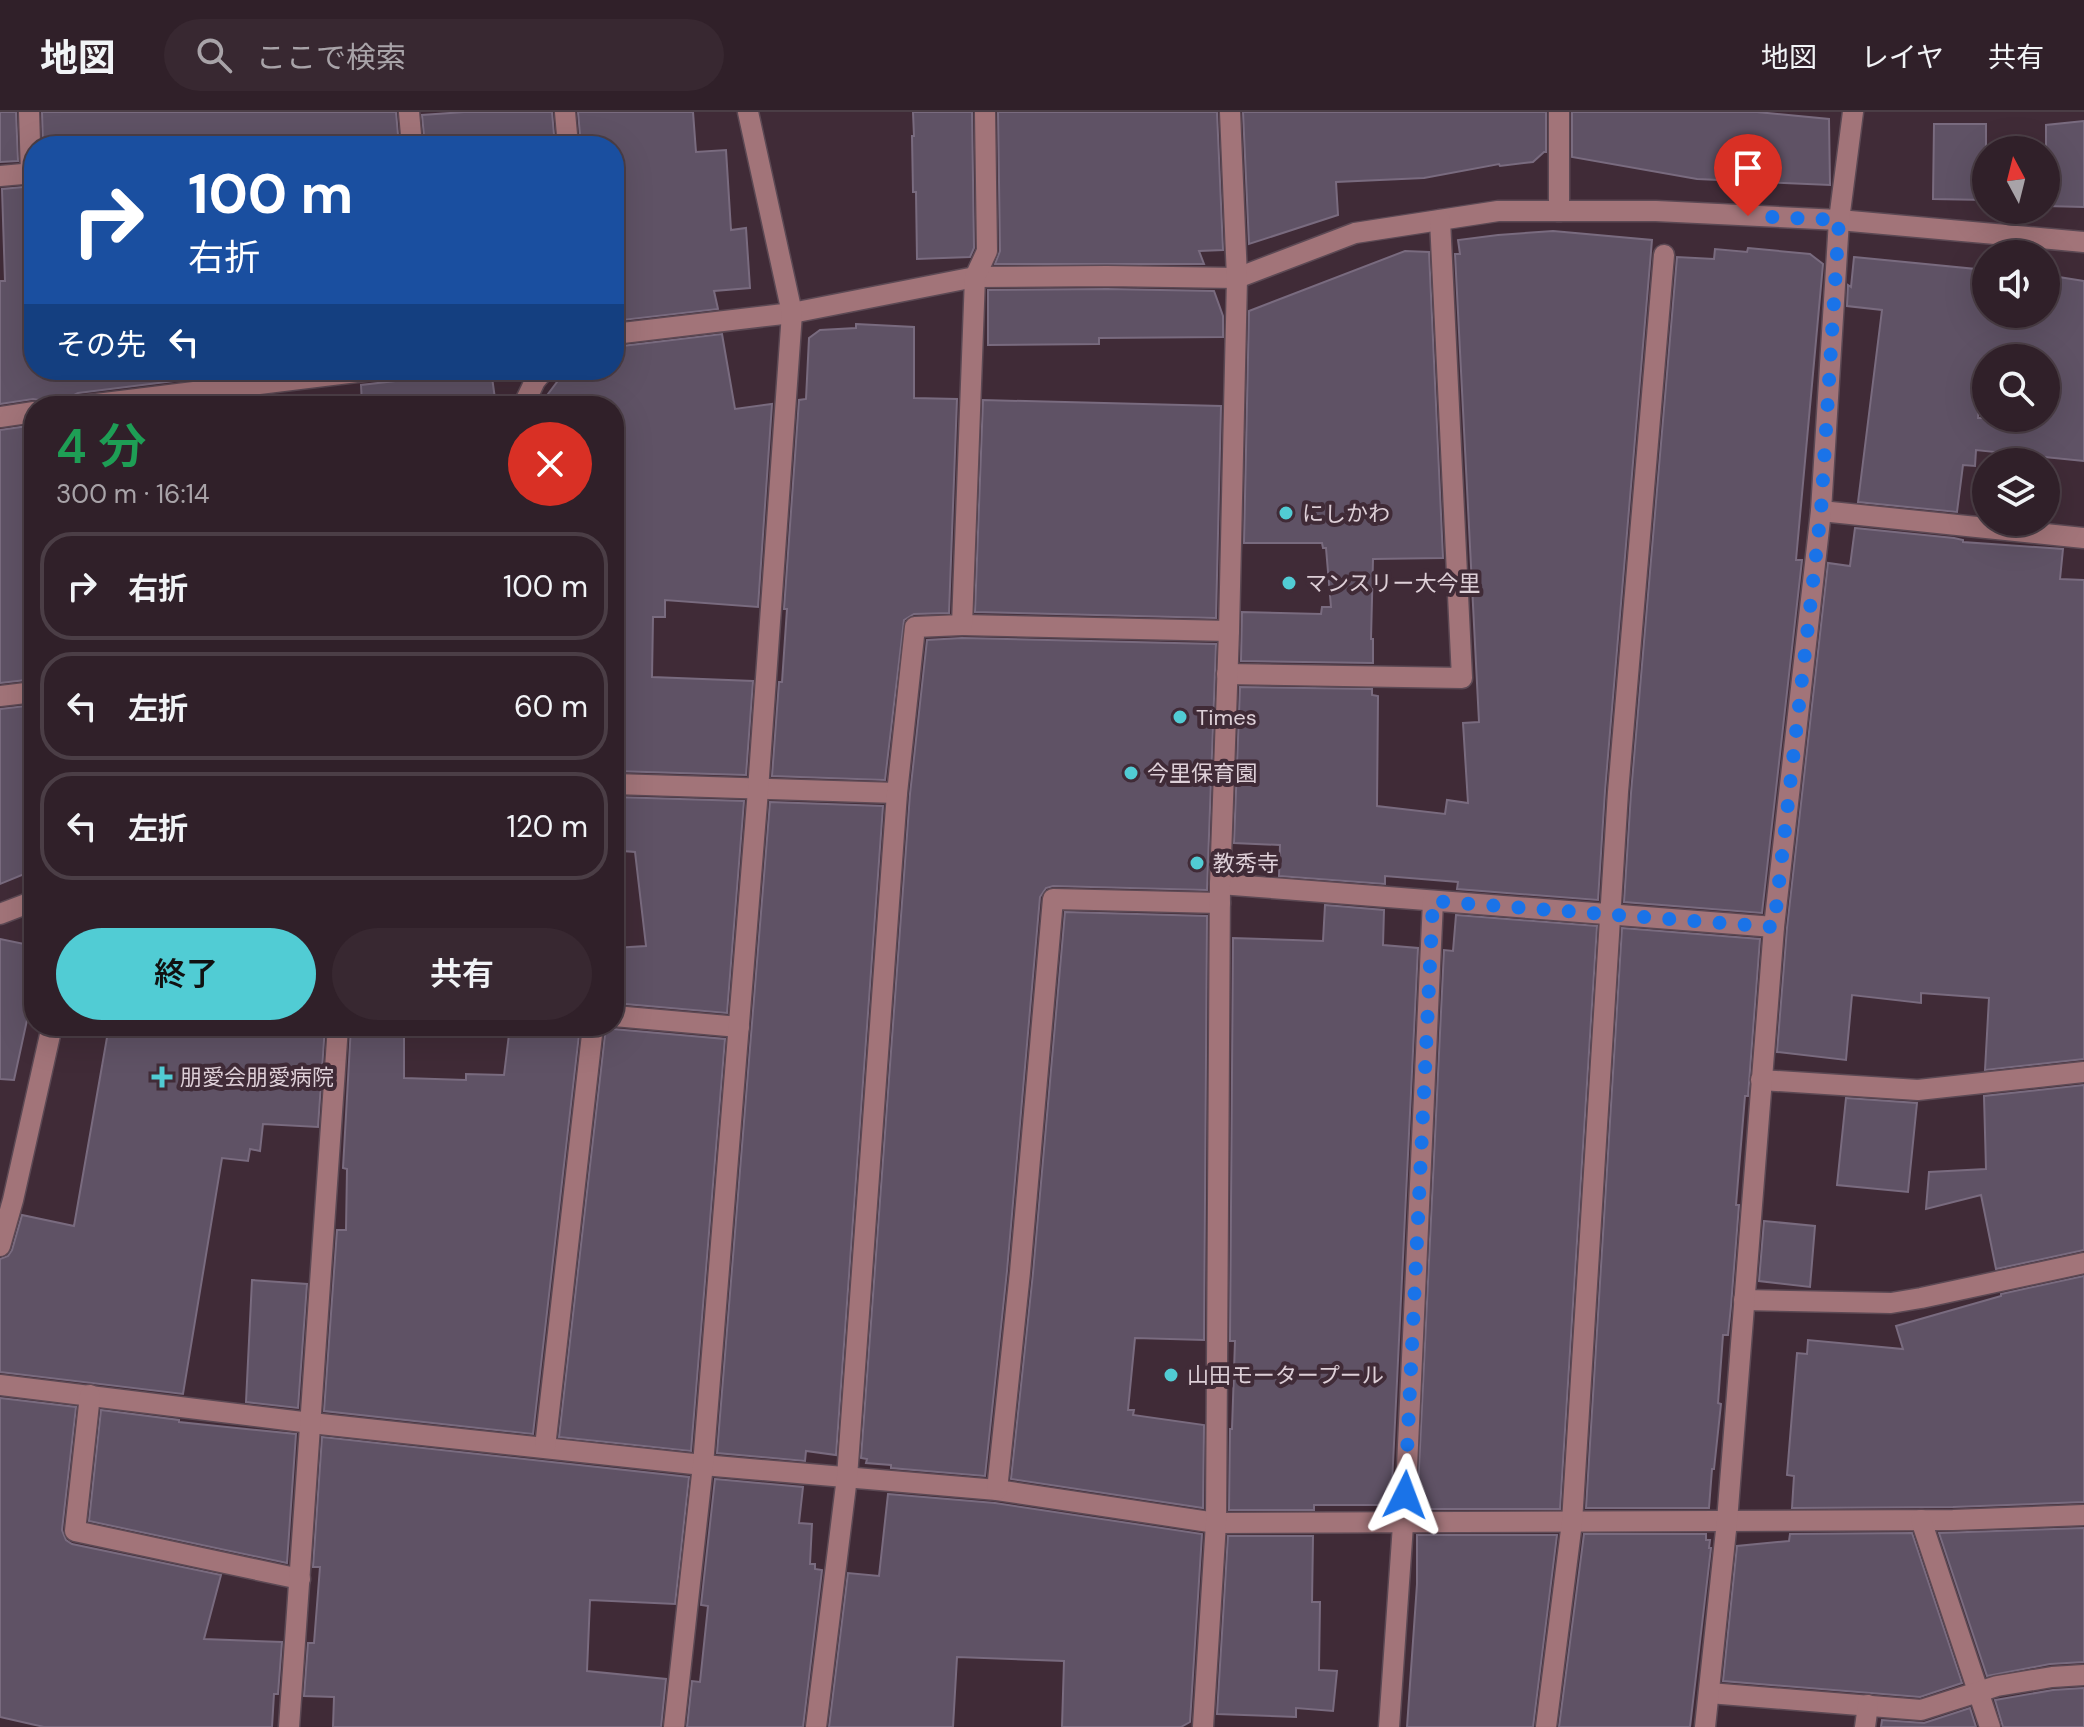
<!DOCTYPE html>
<html lang="ja">
<head>
<meta charset="utf-8">
<style>
  :root { --surface:#302029; --page:#382831; --text:#f1f3f6; --muted:#a8a3a8; --line:#4b3e46; --accent:#51ccd4 }
  body { margin:0; font-family:"DM Sans","Noto Sans JP",sans-serif; background:var(--page); color:var(--text); height:100vh; display:flex; flex-direction:column; font-size:30px; white-space:nowrap }
  * { box-sizing:border-box; margin:0 }
  p { font-size:26px; color:var(--muted) }
  .icon { flex:none; width:44px; height:44px; fill:none; stroke:currentColor; stroke-width:2; stroke-linecap:round; stroke-linejoin:round }
  .map { position:relative; flex:1; overflow:hidden }
  .details { position:absolute; left:24px; top:284px; width:600px; height:640px; display:flex; flex-direction:column; background:var(--surface); border-radius:32px; box-shadow:0 8px 32px #0002,0 0 0 2px var(--line) }
  .details>* { flex:none }
  .banner { position:absolute; left:24px; top:24px; width:600px; height:244px; border-radius:32px; box-shadow:0 8px 32px #0002,0 0 0 2px var(--line); background:#1a4fa0; color:#fff; overflow:hidden }
  .needle { width:52px; rotate:353deg }
  .buttons { position:absolute; left:1972px; top:24px; display:grid; gap:16px }
  .buttons a { display:grid; place-items:center; width:88px; height:88px; border-radius:50%; background:var(--surface); box-shadow:0 8px 32px #0002,0 0 0 2px var(--line); font-size:40px }
  .pin { position:absolute; display:grid; place-items:center; width:68px; height:68px; color:#fff; margin:-82px -34px; border-radius:50% 50% 50% 0; rotate:-45deg; box-shadow:0 0 8px #0007 }
  .pin .icon { rotate:45deg }
  .me { position:absolute; width:88px; margin:-44px; rotate:3deg; stroke-linejoin:round; filter:drop-shadow(0 0 6px #0008) }
  .turn { display:flex; align-items:center; gap:28px; height:168px; padding:0 32px; font-size:36px }
  .turn .icon { width:104px; height:104px; stroke-width:2.5 }
  .turn b { display:block; font-size:56px; line-height:68px }
  .then { display:flex; align-items:center; height:76px; padding:0 32px; background:#0003; gap:16px; font-size:30px }
  .round { display:grid; place-items:center; flex:none; width:84px; height:84px; border-radius:42px; background:var(--page) }
  .summary { display:flex; align-items:center; justify-content:space-between; height:136px; padding:0 32px }
  h1 { font-size:48px; font-weight:600; line-height:60px; color:#1e9e55 }
  .cta { display:flex; gap:16px; margin-top:auto; padding:16px 32px }
  .cta a { flex:1; height:92px; border-radius:48px; background:var(--accent); color:#111; font-size:32px; font-weight:600; line-height:92px; text-align:center }
  .cta a+a { background:var(--page); color:var(--text) }
  ul { padding:0; list-style:none }
  li { display:flex; align-items:center; gap:24px; height:108px; margin:0 16px 12px; padding:0 16px; border:4px solid var(--line); border-radius:32px }
  li div { flex:1 }
  li b { display:block; font-size:30px }
  li em { font-style:normal }
  header { display:flex; align-items:center; gap:48px; box-sizing:border-box; height:112px; padding:0 40px; background:var(--surface); border-bottom:2px solid var(--line) }
  header strong { font-size:38px }
  nav { display:flex; gap:44px; margin-inline-start:auto; font-size:28px }
  .search { width:560px; height:72px; background:var(--page); display:flex; align-items:center; gap:20px; box-sizing:border-box; padding:0 28px; border-radius:44px; color:var(--muted); font-size:30px }
  .map>svg:first-child { display:block }
  .building { fill:#5f5265; stroke:#796b7f; stroke-width:2; fill-rule:evenodd }
  .lines { fill:none; stroke-linecap:round; stroke-linejoin:round }
  .minor-casing { stroke:#5c4954; stroke-width:23 }
  .minor { stroke:#a27479; stroke-width:20 }
  .route { stroke:#1a73e8; stroke-width:14; stroke-dasharray:0 25.2 }
  .poi-dot { fill:#51ccd4; stroke:#402b37; stroke-width:3 }
  .labels { text-anchor:middle; stroke-width:8; stroke-linejoin:round; paint-order:stroke }
  .poi-label { font-size:22px; fill:#ddcfd7; stroke:#402b37; text-anchor:start }
</style>
</head>
<body>
<header>
<strong>地図</strong>
<div class="search"><svg class="icon" aria-label="search" viewBox="0 0 24 24"><circle cx="10" cy="10" r="6"/><path d="M15 15l6 6"/></svg>ここで検索</div>
<nav><a>地図</a><a>レイヤ</a><a>共有</a></nav>
</header>
<div class="map">
<svg width="2084" height="1615" viewBox="0 0 2084 1615">
  <rect width="100%" height="100%" fill="#402b37"/>
  <g class="building">
    <path d="M0 0H16L18 49 0 50Z"/>
    <path d="M42 0H396L399 34H43Z"/>
    <path d="M464 0H552L555 34H425L422 3Z"/>
    <path d="M578 0H693L696 40 726 38 731 118 746 116 750 176 714 179 718 197 614 209V34H581Z"/>
    <path d="M913 0H972L974 136 970 145 917 147 916 80H913L912 24H914Z"/>
    <path d="M998 0H1217L1223 138 1199 139 1204 152H995L1000 139Z"/>
    <path d="M1243 0H1546V40H1544L1533 50 1500 54 1499 52 1424 66 1336 70 1338 103 1249 132Z"/>
    <path d="M1572 0H1757L1829 7 1830 73 1697 67 1572 45Z"/>
    <path d="M2084 9V95L2046 94V13Z"/>
    <path d="M1934 12H1986V88L1933 87Z"/>
    <path d="M34 74V258L255 259 78 281 72 284 67 294H45L39 288 33 287 0 292V169H5L2 77Z"/>
    <path d="M1553 119 1652 128 1605 679 1598 788 1457 777 1458 770 1385 764V772L1279 764 1280 733 1234 731 1240 575 1372 577V583L1378 584 1377 694 1445 702 1447 688 1468 691 1463 611 1479 610 1455 142H1460L1458 128 1498 123Z"/>
    <path d="M1748 136 1810 142 1823 152 1796 448H1802L1762 801 1624 790 1631 681 1677 145 1714 147 1715 137 1747 140Z"/>
    <path d="M1405 139 1429 140 1443 446 1373 447 1371 527H1373V551L1241 549 1242 500 1321 502 1322 495H1331L1326 436H1323L1322 431H1244L1249 199Z"/>
    <path d="M1854 145 1986 158V202H2046V163L2084 169V349L1976 338 1975 354 1963 353 1957 400 1858 390 1882 198 1847 194 1848 173 1851 175ZM1983 246H2046V306H1978Z"/>
    <path d="M1107 177 1214 179 1223 204V225L1099 226V232L988 233V178Z"/>
    <path d="M856 212 914 215V286L957 287 949 501 914 502 904 508 885 668 772 664 779 570H782L787 497H784L799 288 806 287 809 226 820 218 856 216Z"/>
    <path d="M722 222 735 297 772 292 758 495 665 488V505H653L652 565 753 569 746 663 614 659V294H539L566 258H614V235Z"/>
    <path d="M491 258 496 294H362L361 273Z"/>
    <path d="M256 285V294H187Z"/>
    <path d="M983 288 1221 294 1216 506 975 500Z"/>
    <path d="M28 314 34 356V567L0 571V318Z"/>
    <path d="M1855 416 1954 426 1963 428V430L2063 437 2060 467 2084 468V947L1985 958 1989 886 1921 881V891L1852 883 1846 948 1777 940 1787 816 1828 451 1850 454Z"/>
    <path d="M962 526 1216 532 1207 778 1053 774 1046 776 1040 785 1007 1159 985 1364 891 1356V1353L866 1351 867 1347 861 1346 910 682 927 528Z"/>
    <path d="M34 593V758L0 772V597Z"/>
    <path d="M614 685 744 689 727 901 614 891V836L646 834 635 740 623 739 625 727 614 726Z"/>
    <path d="M770 690 883 694 836 1343 806 1339 805 1349 717 1341Z"/>
    <path d="M1325 793 1384 798 1383 833 1418 836 1391 1393H1314V1398H1229L1230 1317H1232L1235 1229H1230L1233 826 1323 829Z"/>
    <path d="M1065 800 1207 804 1204 1228 1135 1226 1128 1298H1134L1133 1303 1204 1313 1203 1396 1011 1367 1033 1161Z"/>
    <path d="M1456 803 1597 814 1560 1397H1417L1444 838 1453 839Z"/>
    <path d="M1622 816 1760 827 1748 984H1745L1736 1093H1739L1731 1194 1728 1223H1723L1718 1291 1721 1292 1714 1357H1712L1709 1396H1586Z"/>
    <path d="M0 827 34 834V876L14 968 0 967Z"/>
    <path d="M109 914H325L318 1015 263 1012 260 1039 250 1037 248 1049 222 1046 183 1282 0 1260V1147L8 1144 12 1138 22 1103 74 1114Z"/>
    <path d="M351 914H404V966L466 968V962L504 963 510 914H580L533 1322 324 1299 337 1118H346L347 1057 343 1056Z"/>
    <path d="M606 914 613 917 725 927 691 1339 559 1325Z"/>
    <path d="M2084 973V1138L1996 1157 1981 1083 1926 1097 1929 1060 1986 1057 1984 984Z"/>
    <path d="M1846 986 1917 991 1908 1080 1837 1073Z"/>
    <path d="M1764 1109 1815 1114 1810 1175 1759 1169Z"/>
    <path d="M2084 1164V1390L1953 1395 1792 1396 1794 1364 1787 1363 1797 1241 1807 1242 1808 1228 1903 1237 1896 1214 2001 1184V1182Z"/>
    <path d="M252 1168 307 1172 298 1296 246 1290Z"/>
    <path d="M0 1286 76 1295 62 1418 66 1428 72 1432 221 1463 204 1527 282 1530 278 1582H274L272 1615H44L0 1605Z"/>
    <path d="M101 1298 179 1308V1310L296 1322 287 1451 89 1409Z"/>
    <path d="M322 1325 689 1365 675 1492 590 1488 587 1559 666 1567 661 1615H333L334 1585 304 1584 308 1531H314L320 1455H313Z"/>
    <path d="M715 1367 803 1375 799 1411 812 1412 810 1452H815V1457L822 1458 803 1615H687L692 1569 700 1570 708 1494 701 1493Z"/>
    <path d="M888 1382 995 1391 1202 1422 1190 1610 1181 1615H1062L1064 1549 957 1545 953 1615H829L848 1461 879 1464Z"/>
    <path d="M2084 1416V1550L2050 1552 1987 1564 1939 1421Z"/>
    <path d="M1912 1421 1962 1571 1920 1585 1723 1569 1737 1434 1789 1429 1790 1422Z"/>
    <path d="M1584 1422H1706V1428H1710L1709 1436H1711L1690 1615H1559Z"/>
    <path d="M1417 1423H1557L1533 1615H1407L1417 1472Z"/>
    <path d="M1228 1424H1313L1312 1490H1320L1319 1558 1337 1559 1333 1599 1296 1596V1605L1217 1602Z"/>
    <path d="M2084 1576V1615H2003L1995 1588 2053 1578Z"/>
    <path d="M1970 1596 1976 1615H1881L1882 1608 1924 1611Z"/>
  </g>
  <g class="lines">
    <defs>
      <g id="minor">
        <path d="M29 0 31 61"/>
        <path d="M409 0 412 34"/>
        <path d="M565 0 568 34"/>
        <path d="M0 64 34 61"/>
        <path d="M1559 99V0"/>
        <path d="M614 222 792 201 975 165 1107 164 1237 166 1355 121 1498 99H1656L1839 108 2084 130"/>
        <path d="M80 294 373 258"/>
        <path d="M523 294 535 269 544 258"/>
        <path d="M0 305 34 300"/>
        <path d="M1821 399 2084 426"/>
        <path d="M962 513 1229 519"/>
        <path d="M1227 562 1462 566 1440 108"/>
        <path d="M0 584 34 580"/>
        <path d="M614 672 897 681"/>
        <path d="M1220 772 1774 815"/>
        <path d="M0 802 34 789"/>
        <path d="M614 904 739 915"/>
        <path d="M1761 968 1918 978 2084 960"/>
        <path d="M0 1134 13 1088 52 914"/>
        <path d="M1744 1188 1891 1191 1921 1186 2084 1151"/>
        <path d="M0 1273 311 1311 703 1353 997 1378 1216 1411 1953 1408 2084 1403"/>
        <path d="M90 1283 75 1419 300 1467"/>
        <path d="M545 1335 593 914"/>
        <path d="M997 1378 1020 1160 1053 787 1220 791"/>
        <path d="M1921 1408 1990 1615"/>
        <path d="M1709 1581 1921 1598 1997 1574 2052 1565 2084 1563"/>
        <path d="M289 1615 338 914"/>
        <path d="M674 1615 703 1353 758 678 792 201 748 0"/>
        <path d="M816 1615 847 1365 897 681 915 515 962 513 975 165 987 139 985 0"/>
        <path d="M1203 1615 1216 1411 1220 772 1229 519 1237 166 1230 0"/>
        <path d="M1389 1615 1407 1355 1433 789"/>
        <path d="M1546 1615 1572 1410 1618 680 1664 143"/>
        <path d="M1705 1615 1727 1409 1774 815 1821 399 1839 108 1853 0"/>
        <path d="M1865 1615 1868 1593"/>
      </g>
    </defs>
    <use href="#minor" class="minor-casing"/>
    <use href="#minor" class="minor"/>
  </g>
  <g class="lines">
    <path class="route" d="M1405 1383 1433 789 1774 815 1821 399 1839 108 1748 104"/>
  </g>
  <g class="poi-dot">
    <circle cx="1286" cy="401" r="8"/>
    <circle cx="1289" cy="471" r="8"/>
    <circle cx="1180" cy="605" r="8"/>
    <circle cx="1131" cy="661" r="8"/>
    <circle cx="1197" cy="751" r="8"/>
    <path d="M158 953h8v8h8v8h-8v8h-8v-8h-8v-8h8z"/>
    <circle cx="1171" cy="1263" r="8"/>
  </g>
  <g class="labels">
    <g class="poi-label">
      <text x="1302" y="409">にしかわ</text>
      <text x="1305" y="479">マンスリー大今里</text>
      <text x="1196" y="613">Times</text>
      <text x="1147" y="669">今里保育園</text>
      <text x="1213" y="759">教秀寺</text>
      <text x="180" y="973">朋愛会朋愛病院</text>
      <text x="1187" y="1271">山田モータープール</text>
    </g>
  </g>
</svg>
<div class="buttons">
<a><svg class="needle" viewBox="-14 -14 28 28"><path d="M0-13l5 13h-10z" fill="#e53935"/><path d="M0 13l5-13h-10z" fill="#a8a3a8"/></svg></a>
<a><svg class="icon" aria-label="sound" viewBox="0 0 24 24"><path d="M4 9h4l5-4v14l-5-4H4zM17 9q2 3 0 6"/></svg></a>
<a><svg class="icon" aria-label="search" viewBox="0 0 24 24"><circle cx="10" cy="10" r="6"/><path d="M15 15l6 6"/></svg></a>
<a><svg class="icon" aria-label="layers" viewBox="0 0 24 24"><path d="M12 4l9 5-9 5-9-5zM3 14l9 5 9-5"/></svg></a>
</div>
<div class="pin" style="left:1748px;top:104px;background:#d93025"><svg class="icon" aria-label="arrive" viewBox="0 0 24 24"><path d="M6 21V4h12l-3 4 3 4H6"/></svg></div>
<svg class="me" style="left:1405px;top:1383px" viewBox="-20 -20 40 40"><path d="M0-17L14 15 0 8-14 15z" fill="#1a73e8" stroke="#fff" stroke-width="4"/></svg>
<div class="banner">
<div class="turn"><svg class="icon" aria-label="right" viewBox="0 0 24 24"><path d="M7 20v-9h11M14 6l5 5-5 5"/></svg><div><b>100 m</b>右折</div></div>
<div class="then">その先<svg class="icon" aria-label="left" viewBox="0 0 24 24"><path d="M17 20v-9H6M10 6l-5 5 5 5"/></svg></div>
</div>
<section class="details">
<div class="summary"><div><h1>4 分</h1><p>300 m · 16:14</p></div><a class="round" style="background:#d93025;color:#fff"><svg class="icon" aria-label="close" viewBox="0 0 24 24"><path d="M6 6l12 12M18 6L6 18"/></svg></a></div>
<ul>
<li><svg class="icon" aria-label="right" viewBox="0 0 24 24"><path d="M7 20v-9h11M14 6l5 5-5 5"/></svg><div><b>右折</b></div><em>100 m</em></li>
<li><svg class="icon" aria-label="left" viewBox="0 0 24 24"><path d="M17 20v-9H6M10 6l-5 5 5 5"/></svg><div><b>左折</b></div><em>60 m</em></li>
<li><svg class="icon" aria-label="left" viewBox="0 0 24 24"><path d="M17 20v-9H6M10 6l-5 5 5 5"/></svg><div><b>左折</b></div><em>120 m</em></li>
</ul>
<div class="cta"><a>終了</a><a>共有</a></div>
</section>
</div>
</body>
</html>
